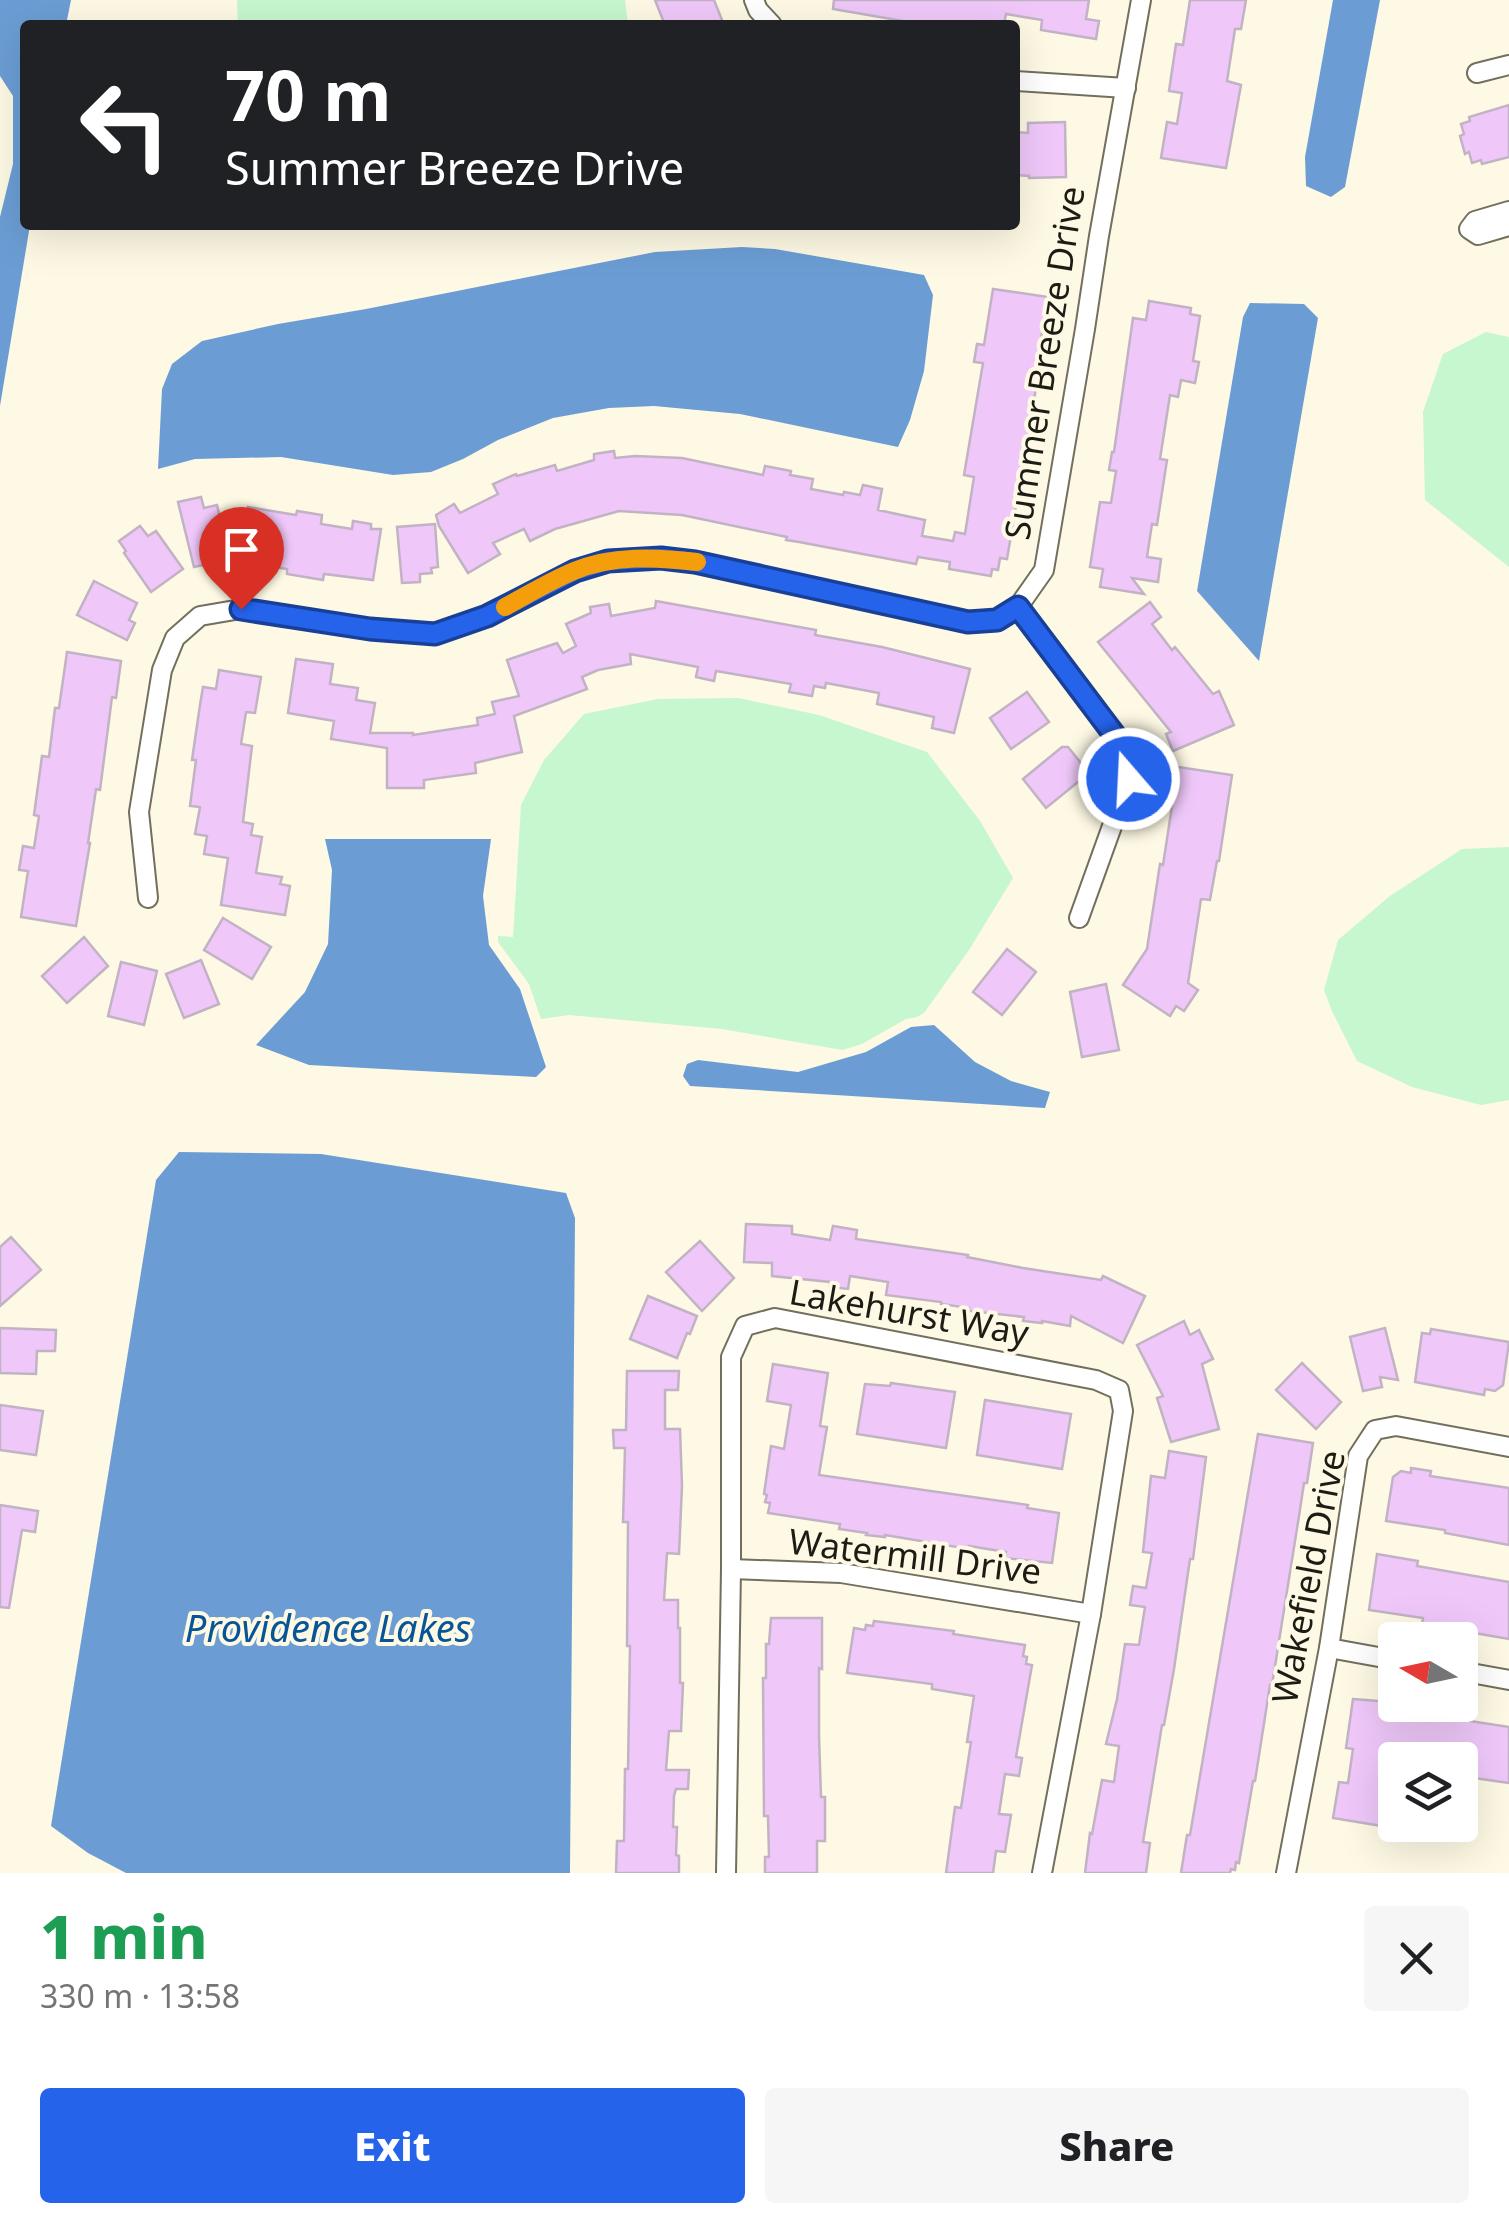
<!DOCTYPE html>
<html lang="en">
<head>
<meta charset="utf-8">
<style>
  :root { --surface:#fff; --page:#f6f6f6; --text:#202124; --muted:#757577; --accent:#2563eb }
  body { margin:0; font-family:"Noto Sans",sans-serif; background:var(--page); color:var(--text); height:100vh; display:flex; flex-direction:column; font-size:38px; white-space:nowrap }
  * { box-sizing:border-box; margin:0 }
  p { font-size:32px; color:var(--muted) }
  .icon { flex:none; width:55px; height:55px; fill:none; stroke:currentColor; stroke-width:2; stroke-linecap:round; stroke-linejoin:round }
  .map { position:relative; height:1873px; overflow:hidden }
  .panel { display:flex; flex-direction:column; background:var(--surface); flex:1 }
  .panel>* { flex:none }
  .hud { position:absolute; left:20px; top:20px; width:1000px; height:210px; border-radius:10px; box-shadow:0 10px 40px #0002; background:#202124; color:#fff; overflow:hidden }
  .needle { width:65px; rotate:279deg }
  .controls { position:absolute; left:1378px; top:1622px; display:grid; gap:20px }
  .controls a { display:grid; place-items:center; width:100px; height:100px; border-radius:10px; background:var(--surface); box-shadow:0 10px 40px #0002; font-size:50px }
  .pin { position:absolute; display:grid; place-items:center; width:85px; height:85px; color:#fff; margin:-102px -42px; border-radius:50% 50% 50% 0; rotate:-45deg; box-shadow:0 0 10px #0007 }
  .pin .icon { rotate:45deg }
  .me { position:absolute; width:110px; margin:-55px; rotate:341deg; stroke-linejoin:round; filter:drop-shadow(0 0 8px #0008) }
  .turn { display:flex; align-items:center; gap:35px; height:210px; padding:0 40px; font-size:45px }
  .turn .icon { width:130px; height:130px; stroke-width:2.5 }
  .turn b { display:block; font-size:70px; line-height:85px }
  .round { display:grid; place-items:center; flex:none; width:105px; height:105px; border-radius:10px; background:var(--page) }
  .summary { display:flex; align-items:center; justify-content:space-between; height:170px; padding:0 40px }
  h1 { font-size:60px; font-weight:800; line-height:75px; color:#1e9e55 }
  .button { display:flex; gap:20px; margin-top:auto; padding:20px 40px }
  .button a { flex:1; height:115px; border-radius:10px; background:var(--accent); color:#fff; font-size:40px; font-weight:800; line-height:115px; text-align:center }
  .button a+a { background:var(--page); color:var(--text) }
  .map>svg:first-child { display:block }
  .green { fill:#c6f7ce }
  .water { fill:#6b9dd4 }
  .building { fill:#efc8f9; stroke:#c1b3c4; stroke-width:2.5 }
  .lines { fill:none; stroke-linecap:round; stroke-linejoin:round }
  .minor-casing { stroke:#736f5d; stroke-width:22 }
  .minor { stroke:#fff; stroke-width:18 }
  .route-casing { stroke:#184099; stroke-width:25 }
  .route { stroke:#2563eb; stroke-width:18 }
  .slow { stroke:#f59e0b; stroke-width:18 }
  .labels { text-anchor:middle; stroke-width:8; stroke-linejoin:round; paint-order:stroke }
  .street-label { font-size:35px; fill:#1d1c14; stroke:#fef9e4 }
  .water-label { font-size:38px; font-style:italic; fill:#075497; stroke:#fef9e4 }
</style>
</head>
<body>
<div class="map">
<svg width="1509" height="1873" viewBox="0 0 1509 1873">
  <rect width="100%" height="100%" fill="#fef9e4"/>
  <g class="green">
    <path d="M237 0H625L628 25H238Z"/>
    <path d="M1486 332 1509 337V567L1425 500 1423 412 1443 354Z"/>
    <path d="M738 698 819 715 927 752 980 821 1013 878 969 950 924 1013 917 1017 906 1019 862 1044 842 1050 722 1029 569 1015 541 1019 529 984 498 942V936L513 937 521 805 544 760 584 714 658 699Z"/>
    <path d="M1509 847V1100L1481 1105 1412 1087 1357 1061 1332 1011 1324 990 1338 940 1390 896 1462 849Z"/>
  </g>
  <g class="water">
    <path d="M0 0H71L66 25H25V225H30L0 406V217L13 164V96L0 76Z"/>
    <path d="M1333 0H1380L1345 187 1331 197 1306 186 1305 157Z"/>
    <path d="M742 247 775 249 924 275 933 295 924 371 910 420 898 447 740 414 654 406 609 408 553 418 498 440 463 459 431 472 393 475 281 457 195 459 158 469 162 389 172 364 202 341 278 324 366 309 655 252Z"/>
    <path d="M1250 303 1304 304 1318 318 1259 661 1197 591 1243 317Z"/>
    <path d="M325 839H491L483 896 489 945 520 989 546 1067 536 1077 309 1065 256 1045 305 992 328 944 332 870Z"/>
    <path d="M934 1025 975 1062 1011 1081 1050 1092 1045 1108 690 1086 683 1076 687 1064 698 1060 798 1072 866 1052 911 1027Z"/>
    <path d="M179 1152 321 1154 566 1193 575 1218 570 1873H126L88 1853 51 1826 156 1180Z"/>
  </g>
  <g class="building">
    <path d="M655 0H714L724 25H665Z"/>
    <path d="M834 0H1089L1086 19 1099 21 1096 39 1041 30 1042 20 1006 14 1004 25H926L833 9Z"/>
    <path d="M1190 0H1246L1241 29H1235L1227 81 1241 85 1226 168 1161 158 1167 122 1177 124 1182 93 1169 91 1176 44 1183 45Z"/>
    <path d="M1509 105V157L1482 164 1481 160 1472 163 1469 152 1465 154 1460 136 1464 134 1461 124 1470 121 1469 117Z"/>
    <path d="M1065 122 1066 177 1029 178V176L1015 175V132L1028 133V123Z"/>
    <path d="M993 289 1048 297 1037 363 1040 364 1007 559 1000 558 998 570 992 569 991 576 949 569 950 562 918 557 916 564 799 542 786 540 787 537 682 515 619 511 555 529 530 541 524 529 493 543 500 554 468 573 439 526 436 515 454 504 460 513 498 494 493 484 516 474 517 476 555 465 557 471 594 460V454L614 451 615 458 635 456 682 458 763 475 765 466 791 471 790 475 813 479 811 489 843 495 844 492 860 495 863 485 882 489 878 510 925 520 922 536 953 541 955 532 965 534 974 477 964 475 983 363 974 362 977 344 984 345Z"/>
    <path d="M1149 301 1191 308 1190 314 1200 316 1193 361 1199 362 1195 383 1181 380 1178 397 1170 395 1160 459 1167 460 1157 525 1152 524 1147 557 1161 559 1158 582 1132 578 1144 594 1100 587 1103 569 1090 567 1100 502 1111 503 1116 471 1109 470 1112 452H1114L1133 318 1146 320Z"/>
    <path d="M201 497 204 508 217 505 230 559 194 567 178 502Z"/>
    <path d="M248 507 296 515 297 511 322 515 321 524 352 529 353 521 371 524V529H381L373 580 324 574 323 580 287 574V569L240 562Z"/>
    <path d="M435 524 438 567 431 568 432 573 420 574V582L402 583 397 527Z"/>
    <path d="M140 526 148 536 156 531 183 569 151 592 124 553 126 551 119 541Z"/>
    <path d="M94 581 137 603 129 620 135 623 127 640 77 615Z"/>
    <path d="M656 601 816 630 815 635 882 647 970 669 954 733 932 728 934 717 877 704 879 693 826 683 825 688 814 686 812 696 789 692 791 684 716 671 714 681 696 677 698 667 630 654 631 664 598 670 582 677 587 689 514 716 522 752 475 763 476 773 424 780V788H387V748L331 739 334 721 288 713 296 659 333 664 330 684 358 688 356 700 375 703 370 733H413V735L478 725 477 718 495 714 492 702 519 696 507 660 557 643 563 653 576 646 566 624 591 613 590 607 609 604 611 616 655 608Z"/>
    <path d="M1150 602 1161 617 1152 624 1172 650 1175 647 1213 694 1219 691 1234 725 1173 751 1166 734 1171 732 1098 642Z"/>
    <path d="M67 652 121 661 116 698 112 697 100 790 96 789 88 843H90L76 926 21 917 28 871 19 870 23 846 34 848 39 816 34 815 42 756 49 757 55 708H59Z"/>
    <path d="M219 670 261 677 255 713 246 712 241 744 252 746 243 822 253 824 251 835 262 837 256 873 282 877 280 884 290 886 285 915 221 905 228 858 204 854 207 836 195 834 200 807 190 806 196 760H192L200 705 203 687 216 689Z"/>
    <path d="M1027 692 1049 722 1011 749 990 718Z"/>
    <path d="M1062 747H1068L1089 773 1046 808 1023 779Z"/>
    <path d="M1178 767 1232 775 1219 861H1217L1210 900 1201 899 1188 983 1198 990 1184 1011 1176 1006 1170 1016 1123 985 1147 949 1160 864 1163 865Z"/>
    <path d="M223 918 271 947 252 979 204 950Z"/>
    <path d="M84 937 108 966 67 1003 42 976Z"/>
    <path d="M1007 949 1036 972 1002 1015 973 992Z"/>
    <path d="M201 960 219 1004 184 1018 166 974Z"/>
    <path d="M121 962 157 971 144 1025 108 1016Z"/>
    <path d="M1106 984 1119 1050 1082 1057 1070 992Z"/>
    <path d="M746 1224 792 1226V1234L830 1240 833 1226 857 1230 856 1239 968 1255 967 1257 1023 1268 1101 1280 1103 1276 1145 1296 1123 1343 1071 1316 1070 1326 1042 1321V1323L1023 1321 1024 1317 969 1311V1308L941 1304V1302L886 1295 888 1282 850 1276 848 1289 830 1287V1282L772 1276V1263L744 1262Z"/>
    <path d="M11 1237 41 1270 0 1306V1247Z"/>
    <path d="M700 1241 734 1278 702 1311 666 1272Z"/>
    <path d="M648 1296 697 1316 690 1334 687 1333 677 1358 630 1339Z"/>
    <path d="M1184 1321 1190 1335 1199 1330 1213 1359 1202 1364 1219 1429 1171 1442 1157 1398 1163 1396 1137 1345Z"/>
    <path d="M0 1328 56 1330 55 1351H37L36 1374 0 1373Z"/>
    <path d="M1385 1328 1398 1380 1380 1377 1382 1387 1363 1391 1350 1337Z"/>
    <path d="M1431 1329 1509 1342 1503 1385 1495 1391 1485 1389 1484 1395 1415 1382 1422 1333 1430 1334Z"/>
    <path d="M1302 1363 1341 1402 1316 1429 1276 1390Z"/>
    <path d="M773 1364 828 1373 820 1426 827 1427 819 1475 1028 1505 1027 1508 1059 1513 1052 1563 1005 1558 1006 1552 969 1546V1549L885 1535V1537L866 1535 867 1533 839 1529 840 1524 768 1513 770 1503 765 1502 767 1495 764 1494 771 1446 784 1449 791 1405 767 1401Z"/>
    <path d="M627 1371H679L678 1390H665V1429H680L682 1486 679 1554 667 1553 664 1600H678V1628H680V1683H683L681 1731H669L666 1770H689L688 1789H676L674 1796 673 1827H677L676 1855 679 1856V1873H616L617 1841H624L625 1769H628L630 1646H627L628 1522H623L625 1448H614L613 1430H626Z"/>
    <path d="M891 1383 955 1392 946 1448 857 1434 865 1384 890 1386Z"/>
    <path d="M985 1400 1071 1414 1062 1469 977 1455Z"/>
    <path d="M0 1405 43 1411 36 1455 0 1450Z"/>
    <path d="M1258 1434 1313 1443 1307 1483H1304L1299 1516 1272 1685H1270L1255 1781H1253L1239 1863 1236 1862 1235 1870 1231 1869 1230 1873H1181L1187 1835H1190Z"/>
    <path d="M1169 1451 1206 1457 1193 1559H1190L1174 1669 1164 1725H1162L1143 1842 1150 1843 1146 1873H1085L1090 1833 1092 1834 1102 1780 1114 1782 1119 1746 1106 1744 1117 1699 1125 1644 1139 1645 1145 1607 1130 1605 1133 1586 1146 1588 1152 1553 1143 1552 1151 1476 1165 1478Z"/>
    <path d="M1411 1468 1431 1471 1430 1476 1509 1488V1545L1445 1533V1530L1386 1521 1393 1477 1401 1471 1411 1473Z"/>
    <path d="M0 1505 38 1511 35 1532 22 1530 9 1608 0 1607Z"/>
    <path d="M1377 1554 1418 1561 1417 1566 1509 1582V1639L1422 1624 1423 1618 1369 1610Z"/>
    <path d="M771 1618H822V1669L819 1668V1736L821 1797H825V1841H817V1873H765V1857H769L768 1816H764L763 1678H766V1644H769Z"/>
    <path d="M874 1621 954 1631 953 1634 1025 1645 1023 1656 1027 1657 1026 1664 1032 1665 1016 1757 1022 1758 1019 1776 1005 1774 999 1814 1011 1815 1005 1852 996 1851 993 1873H946L955 1807 961 1808 971 1742H967L974 1696 932 1689V1684L847 1673 854 1628 865 1630 866 1625 873 1626Z"/>
    <path d="M1353 1699 1390 1702V1705L1439 1712 1438 1716 1509 1727V1783L1460 1776V1760H1395V1804L1392 1803 1388 1827 1333 1818 1339 1782 1348 1783 1353 1749 1346 1748Z"/>
  </g>
  <g class="lines">
    <defs>
      <g id="minor">
        <path d="M754 0 758 10 772 25"/>
        <path d="M1477 73 1509 65"/>
        <path d="M1015 81 1126 88"/>
        <path d="M1509 211 1475 221 1469 229 1478 235 1509 226"/>
        <path d="M1018 607 1125 749 1129 779 1079 918"/>
        <path d="M148 898 139 812 162 670 175 638 200 616 241 609 370 629 435 634 487 616 575 571 608 561 661 558 695 562 968 622 997 621 1018 607 1044 570 1085 329 1099 236 1141 0"/>
        <path d="M731 1569 841 1573 1091 1614"/>
        <path d="M1329 1648 1395 1660"/>
        <path d="M1460 1671 1509 1680"/>
        <path d="M726 1873 731 1569V1357L745 1326 775 1318 1096 1380 1119 1390 1123 1411 1091 1614 1042 1873"/>
        <path d="M1286 1873 1329 1648 1358 1456 1375 1430 1396 1426 1509 1447"/>
      </g>
    </defs>
    <use href="#minor" class="minor-casing"/>
    <use href="#minor" class="minor"/>
  </g>
  <g class="lines">
    <defs>
      <path id="route" d="M241 609 370 629 435 634 487 616 575 571 608 561 661 558 695 562 968 622 997 620 1018 607 1125 749 1129 779"/>
    </defs>
    <use href="#route" class="route-casing"/>
    <use href="#route" class="route"/>
    <path class="slow" d="M505 607C527 595 550 581 574 571 612 555 656 557 697 562"/>
  </g>
  <g class="labels">
    <g class="street-label">
      <text transform="translate(1045 363) rotate(-81)" y="12">Summer Breeze Drive</text>
      <text transform="translate(909 1313) rotate(10)" y="12">Lakehurst Way</text>
      <text transform="translate(915 1557) rotate(7)" y="12">Watermill Drive</text>
      <text transform="translate(1309 1577) rotate(-79)" y="12">Wakefield Drive</text>
    </g>
    <g class="water-label">
      <text x="328" y="1642">Providence Lakes</text>
    </g>
  </g>
</svg>
<div class="controls">
<a><svg class="needle" viewBox="-14 -14 28 28"><path d="M0-13l5 13h-10z" fill="#e53935"/><path d="M0 13l5-13h-10z" fill="#757577"/></svg></a>
<a><svg class="icon" aria-label="layers" viewBox="0 0 24 24"><path d="M12 4l9 5-9 5-9-5zM3 14l9 5 9-5"/></svg></a>
</div>
<div class="pin" style="left:241px;top:609px;background:#d93025"><svg class="icon" aria-label="arrive" viewBox="0 0 24 24"><path d="M6 21V4h12l-3 4 3 4H6"/></svg></div>
<svg class="me" style="left:1129px;top:779px" viewBox="-20 -20 40 40"><circle r="17" fill="#2563eb" stroke="#fff" stroke-width="3"/><path d="M0-11L8 9 0 5-8 9z" fill="#fff"/></svg>
<div class="hud">
<div class="turn"><svg class="icon" aria-label="left" viewBox="0 0 24 24"><path d="M17 20v-9H6M10 6l-5 5 5 5"/></svg><div><b>70 m</b>Summer Breeze Drive</div></div>
</div>
</div>
<section class="panel">
<div class="summary"><div><h1>1 min</h1><p>330 m · 13:58</p></div><a class="round"><svg class="icon" aria-label="close" viewBox="0 0 24 24"><path d="M6 6l12 12M18 6L6 18"/></svg></a></div>
<div class="button"><a>Exit</a><a>Share</a></div>
</section>
</body>
</html>
